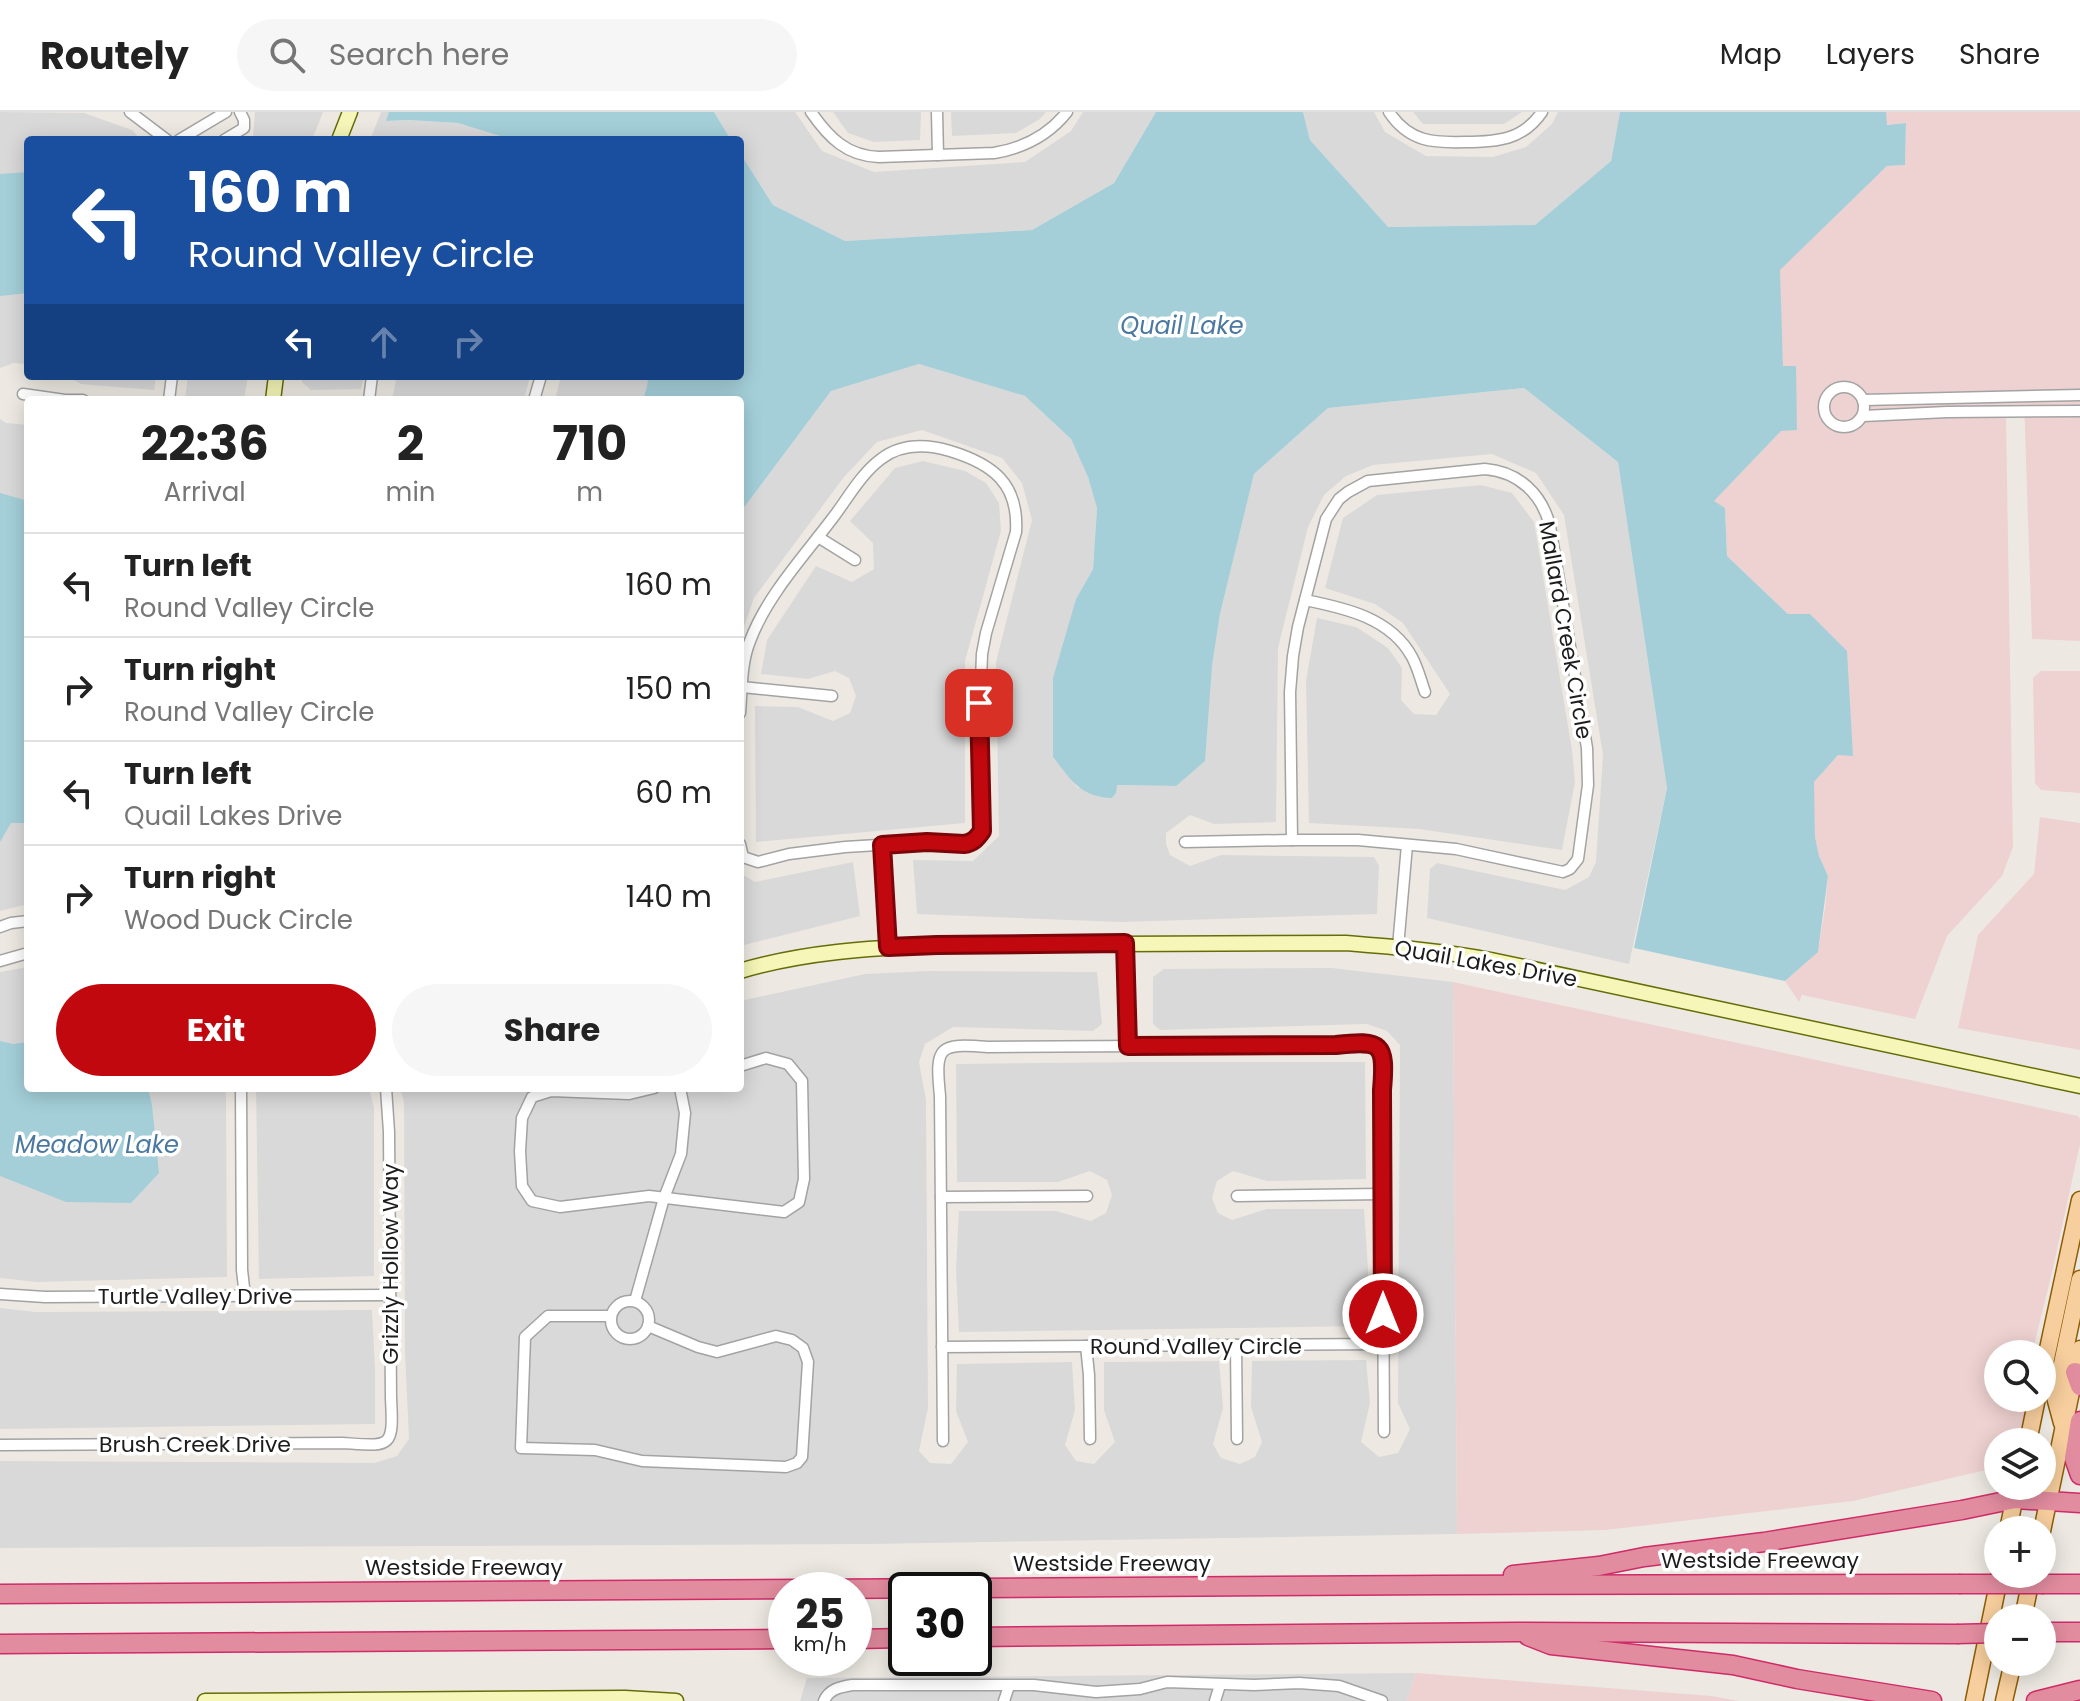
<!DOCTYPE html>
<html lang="en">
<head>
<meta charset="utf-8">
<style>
  :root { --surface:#fff; --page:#f6f6f6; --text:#222; --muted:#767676; --line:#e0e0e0; --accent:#c0080e }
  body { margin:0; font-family:Poppins,sans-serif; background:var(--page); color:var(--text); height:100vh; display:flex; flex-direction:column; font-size:30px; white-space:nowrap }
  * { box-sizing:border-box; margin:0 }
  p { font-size:26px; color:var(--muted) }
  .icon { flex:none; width:44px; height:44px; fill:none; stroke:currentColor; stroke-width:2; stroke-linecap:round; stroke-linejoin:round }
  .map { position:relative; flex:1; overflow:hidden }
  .drawer { position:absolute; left:24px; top:284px; width:720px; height:696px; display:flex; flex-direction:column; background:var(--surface); border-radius:8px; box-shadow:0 4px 20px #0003 }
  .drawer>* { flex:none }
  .banner { position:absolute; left:24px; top:24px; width:720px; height:244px; border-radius:8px; box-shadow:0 4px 20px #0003; background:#1a4fa0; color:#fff; overflow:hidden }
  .controls { position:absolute; left:1984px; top:1228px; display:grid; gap:16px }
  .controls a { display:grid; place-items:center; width:72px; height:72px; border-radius:50%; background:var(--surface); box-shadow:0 4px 20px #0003; font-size:40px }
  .speed { position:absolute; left:768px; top:1460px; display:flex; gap:16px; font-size:40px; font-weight:700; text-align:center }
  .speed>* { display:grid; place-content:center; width:104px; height:104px; border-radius:50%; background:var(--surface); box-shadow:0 4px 20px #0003; line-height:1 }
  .speed small { font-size:20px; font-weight:400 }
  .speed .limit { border:4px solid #111; border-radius:12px; background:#fff; color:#111 }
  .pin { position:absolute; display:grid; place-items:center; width:68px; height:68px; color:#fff; margin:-34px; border-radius:16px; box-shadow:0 4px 12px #0006 }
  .me { position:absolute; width:88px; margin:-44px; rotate:0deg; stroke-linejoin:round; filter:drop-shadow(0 0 6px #0008) }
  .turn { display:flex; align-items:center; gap:28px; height:168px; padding:0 32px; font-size:36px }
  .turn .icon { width:104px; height:104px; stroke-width:2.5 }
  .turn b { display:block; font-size:56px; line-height:68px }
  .lanes { display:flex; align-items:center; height:76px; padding:0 32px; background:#0003; justify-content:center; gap:40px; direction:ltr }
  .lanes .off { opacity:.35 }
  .eta { display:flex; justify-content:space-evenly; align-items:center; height:136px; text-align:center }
  .eta b { font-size:48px; font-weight:700; line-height:56px }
  .cta { display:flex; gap:16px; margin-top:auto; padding:16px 32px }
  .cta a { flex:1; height:92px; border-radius:48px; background:var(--accent); color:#fff; font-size:32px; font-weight:700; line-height:92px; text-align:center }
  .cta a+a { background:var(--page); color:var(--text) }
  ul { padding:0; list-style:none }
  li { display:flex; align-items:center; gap:24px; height:104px; padding:0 32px; border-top:2px solid var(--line) }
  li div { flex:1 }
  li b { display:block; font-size:30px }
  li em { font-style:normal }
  header { display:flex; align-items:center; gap:48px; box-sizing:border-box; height:112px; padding:0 40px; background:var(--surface); border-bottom:2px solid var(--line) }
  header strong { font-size:38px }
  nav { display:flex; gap:44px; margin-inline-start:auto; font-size:28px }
  .search { width:560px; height:72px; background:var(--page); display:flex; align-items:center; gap:20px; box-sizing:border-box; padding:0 28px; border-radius:44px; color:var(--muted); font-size:30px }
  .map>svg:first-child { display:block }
  .residential { fill:#dad9d9 }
  .commercial { fill:#eed2d1 }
  .water { fill:#a4cfd9 }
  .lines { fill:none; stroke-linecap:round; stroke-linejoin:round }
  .street-casing { stroke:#a3a3a3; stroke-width:13 }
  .secondary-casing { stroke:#656d09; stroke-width:17 }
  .primary-casing { stroke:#8e5d06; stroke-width:19 }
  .highway-casing { stroke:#cf2b68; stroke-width:21 }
  .street { stroke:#fff; stroke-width:10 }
  .secondary { stroke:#f5f6b7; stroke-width:14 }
  .primary { stroke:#f7ce9d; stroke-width:16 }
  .highway { stroke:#e28c9f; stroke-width:18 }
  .highway-bridge-casing { stroke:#cf2b68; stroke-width:21; stroke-linecap:butt }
  .highway-bridge { stroke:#e28c9f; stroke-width:18 }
  .route-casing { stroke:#7d0509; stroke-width:20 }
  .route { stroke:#c0080e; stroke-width:14 }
  .labels { text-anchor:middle; stroke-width:7; stroke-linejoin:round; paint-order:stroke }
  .street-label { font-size:22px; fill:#1c1c1c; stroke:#fff }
  .water-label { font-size:24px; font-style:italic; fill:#4a78a0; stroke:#fff }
</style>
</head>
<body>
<header>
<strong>Routely</strong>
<div class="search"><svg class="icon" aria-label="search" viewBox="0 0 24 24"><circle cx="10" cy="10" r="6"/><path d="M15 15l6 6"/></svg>Search here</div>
<nav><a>Map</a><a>Layers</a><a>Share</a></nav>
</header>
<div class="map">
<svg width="2080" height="1589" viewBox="0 0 2080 1589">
  <rect width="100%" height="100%" fill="#ede9e2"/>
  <g class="residential">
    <path d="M0 0 84 1 132 18 141 28H28V252L14 251 0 256Z"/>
    <path d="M255 0H323L312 28H246L253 24Z"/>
    <path d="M381 0H389L387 9 408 8 458 11 513 28H370Z"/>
    <path d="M714 0H795L822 39 874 60 1025 50 1071 19 1083 0H1156L1114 71 1032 118 845 129 773 93 740 41V28H731Z"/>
    <path d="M833 0H921L920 28 874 30 848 21Z"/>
    <path d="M951 0H1046L1040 7 1016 21 952 24Z"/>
    <path d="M1303 0H1374L1385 20 1426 44 1493 45 1526 35 1552 12 1558 0H1620L1611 49 1535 113 1387 115 1310 28Z"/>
    <path d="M1413 0H1522L1504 12H1423Z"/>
    <path d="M919 252 1025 284 1071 327 1088 365 1097 396 1093 457 1076 487 1053 645 1078 676 1117 673 1176 674 1212 554 1220 502 1254 362 1328 296 1524 276 1618 350 1667 676 1629 852 1427 806 1430 757 1437 751 1565 778 1589 765 1596 750 1603 643 1564 403 1536 361 1492 342 1373 353 1346 364 1324 383 1308 415 1278 536 1276 710 1214 712 1190 703 1166 721V732L1170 743 1190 754 1221 743 1374 745 1379 754 1377 802 1121 810 917 802 913 748 973 749 999 724 996 550 1032 408 1022 371 1002 346 922 318 877 330 844 365 754 486 740 526V401L831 279Z"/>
    <path d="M67 264H156L154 278 81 272Z"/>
    <path d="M188 264H248L244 288H185Z"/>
    <path d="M303 264H364L361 277 311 278 302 270Z"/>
    <path d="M397 264H530L524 288H392Z"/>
    <path d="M561 264H648L647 274 643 288H555Z"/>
    <path d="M0 307 6 311 28 313V792L0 799Z"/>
    <path d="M923 349 965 359 986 371 999 391 1001 419 965 549V711L756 730 755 594 798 595 833 609 850 601 856 584 849 566 835 559 808 567 761 562 767 528 816 454 852 470 874 457 873 431 850 409 895 356Z"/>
    <path d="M1481 373 1512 381 1534 410 1572 638 1575 670 1562 738 1419 717 1309 711 1306 569 1317 506 1356 515 1388 536 1402 556 1401 588 1414 602 1436 603 1450 582 1403 511 1375 492 1325 476 1343 406 1377 383Z"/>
    <path d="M853 750 860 804 740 834V761L755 770Z"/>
    <path d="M28 855V976H226L227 1165 37 1170 0 1166V860Z"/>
    <path d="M1332 856 1453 870 1457 1422 869 1432 0 1436V1349L374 1351 397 1344 409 1327 405 1241 404 990 400 976H740V889L865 862 929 859 1097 860 1102 912 1093 919 953 915 925 932 919 950 926 988 928 1296 919 1339 930 1351 951 1352 968 1330 956 1299 957 1252 1072 1250 1075 1298 1065 1333 1076 1349 1094 1352 1115 1330 1104 1298V1250L1219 1249 1223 1296 1213 1332 1221 1346 1240 1352 1255 1345 1262 1330 1251 1295 1252 1249 1366 1248 1370 1291 1361 1330 1379 1345 1398 1341 1410 1317 1398 1291 1400 933 1387 919 1367 912 1160 918 1153 912V865L1164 857Z"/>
    <path d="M1146 950H1365L1366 1067 1267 1069 1233 1059 1217 1069 1212 1086 1218 1101 1232 1108 1267 1097H1364L1368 1157V1214L959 1220 956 1157 959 1099H1056L1091 1109 1106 1101 1112 1083 1107 1068 1090 1059 1058 1070H957L956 952Z"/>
    <path d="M256 976H369L374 996V1164L259 1167Z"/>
    <path d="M0 1196 36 1200 372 1198 375 1257V1312L0 1317Z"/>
    <path d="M1416 1561 1407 1589H800L807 1566Z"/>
  </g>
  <g class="commercial">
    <path d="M1886 0H2080V529L2032 527 2024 288V302L2006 303 2013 735 2002 764 1947 824 1915 907 1802 883 1799 890 1785 869 1818 839 1825 796 1828 764 1819 744 1815 725 1813 670 1838 643H1853L1788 502 1727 444 1725 396 1713 389 1781 319 1795 254H1783L1779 158 1887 54 1905 53 1906 11 1886 13Z"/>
    <path d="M2041 559H2080V681L2041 678 2035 671 2033 566Z"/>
    <path d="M2040 705 2080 711V938L1958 916 1978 823 2034 762Z"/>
    <path d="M1453 870 2078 1004 2080 1007V1032L2053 1156 2032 1242H1998V1286H2021L2018 1297 2025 1299 2022 1314 2009 1330H1998V1343L1986 1358 1853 1389 1606 1418 1457 1422Z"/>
    <path d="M1416 1561 1712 1584 1739 1589H1407Z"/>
  </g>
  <g class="water">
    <path d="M389 0H714L731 28H513L458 11 408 8 386 9Z"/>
    <path d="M1156 0H1303L1310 28 1388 115 1535 113 1611 49 1620 0H1886L1887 13 1906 11 1905 53 1887 54 1780 158 1783 254H1796L1797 318 1781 319 1714 389 1725 396 1727 444 1788 502H1810L1847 539 1853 644 1838 643 1814 670 1815 725 1819 744 1828 764 1818 840 1785 869 1634 836 1667 676 1618 350 1524 276 1328 296 1254 362 1220 502 1212 554 1205 649 1176 674 1117 673 1116 681 1112 686C1080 685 1071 668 1053 645V566L1076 487 1093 457 1097 396 1088 365 1071 327 1025 284 919 252 831 279 740 401V288H643L647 274 648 264H740V41L773 93 845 129 1032 118 1114 71Z"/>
    <path d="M28 60V181L0 184V62Z"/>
    <path d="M0 381 28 389V711H11L0 730Z"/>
    <path d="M0 929 13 932 28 930V976H148L152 993 159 1061 131 1091 66 1090 0 1064Z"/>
  </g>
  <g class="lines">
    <defs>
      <g id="street">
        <path d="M130 0 167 28"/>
        <path d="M811 0C829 26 847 44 879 45L994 41C1024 36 1048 24 1067 0"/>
        <path d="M937 0 938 43"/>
        <path d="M1389 0C1409 30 1433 31 1465 30 1497 30 1523 28 1542 0"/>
        <path d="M179 28 226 0"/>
        <path d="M224 28 244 16V8L240 0"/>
        <circle cx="1844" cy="295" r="20"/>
        <path d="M23 282 65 288H83"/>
        <path d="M169 288 172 264"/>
        <path d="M369 288 372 264"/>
        <path d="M534 288 541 264"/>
        <path d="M1863 288 2080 283"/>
        <path d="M1863 304 1947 300 2080 299"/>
        <path d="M1485 357C1519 360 1542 382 1550 414L1587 636 1588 673 1578 747 1570 757 1563 760 1456 737 1358 728H1292L1290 580 1293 544 1298 515 1326 407 1339 387 1348 380 1368 369Z"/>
        <path d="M818 425 855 448"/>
        <path d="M1305 488C1345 496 1391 506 1412 545 1418 556 1421 569 1425 580"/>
        <path d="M742 575 832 584"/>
        <path d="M740 601C742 577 741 551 750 529 767 483 806 442 835 403 849 384 862 361 881 347 902 331 926 332 950 339 993 352 1019 372 1016 420L986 521 982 542 979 622 980 681 983 713 977 726 964 732 927 730 845 735 789 742 758 750 743 745 740 732"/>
        <path d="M1185 730 1292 728"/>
        <path d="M882 733 888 835"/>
        <path d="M0 815 11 811 28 809"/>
        <path d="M1125 831 1128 934"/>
        <path d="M1398 835 1407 733"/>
        <path d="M0 849 28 841"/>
        <path d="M241 976 242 1158 245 1184"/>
        <path d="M654 976 629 982 551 979 532 985 522 1006 520 1039 522 1074 532 1089 560 1095 649 1084 784 1100 799 1090 804 1067 802 969 788 952 766 946 740 954"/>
        <path d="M1237 1084 1383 1082"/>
        <path d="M941 1085 1087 1084"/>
        <path d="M0 1182 45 1185 390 1183"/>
        <path d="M635 1189 664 1086 681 1042 685 1001 680 976"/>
        <circle cx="630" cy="1208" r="19"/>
        <path d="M611 1204H548L525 1225 521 1336 595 1338 642 1349 786 1355 797 1351 802 1345 808 1250 803 1236 792 1228 776 1224 717 1240 698 1235 648 1214"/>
        <path d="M1236 1233 1237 1327"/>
        <path d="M1086 1234 1089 1263 1090 1327"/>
        <path d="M942 1235 1384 1232"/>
        <path d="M943 1329 940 984C935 934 938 931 988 935L1336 933C1382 928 1386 931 1382 978L1384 1320"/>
        <path d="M0 1333 342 1331C390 1334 394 1338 391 1287L389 1020 386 976"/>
        <path d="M824 1589C829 1577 840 1575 852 1573H1034L1096 1580 1140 1577 1167 1570 1254 1573 1299 1571 1339 1574 1382 1589"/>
        <path d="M1004 1589 1009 1574"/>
        <path d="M1215 1589 1220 1573"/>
      </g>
      <g id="secondary">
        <path d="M339 28 350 0"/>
        <path d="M273 288 276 264"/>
        <path d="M740 859C803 840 871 836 937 833L1346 831C1395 835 1443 839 1491 848L2080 974"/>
        <path d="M205 1589 625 1586 676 1589"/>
      </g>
      <g id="primary">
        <path d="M2042 1265 2080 1088"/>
        <path d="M2062 1311 2055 1285 2080 1167"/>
        <path d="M2028 1330 2037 1286"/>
        <path d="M2008 1418 2017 1374"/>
        <path d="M2042 1419 2080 1237"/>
        <path d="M2023 1506 2032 1462"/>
        <path d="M1974 1589 2000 1462"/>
        <path d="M2004 1589 2013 1550"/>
      </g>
      <g id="highway">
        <path d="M2075 1260 2080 1274"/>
        <path d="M2080 1309 2074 1346 2080 1363"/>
        <path d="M1513 1463 1599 1454 1644 1445 1764 1430 1962 1398 2015 1387 2080 1391"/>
        <path d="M2044 1472H2080"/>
        <path d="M0 1482 1439 1473 1959 1472"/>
        <path d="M2042 1520H2080"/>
        <path d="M1528 1524 1551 1533 1733 1553 1797 1567 1932 1589"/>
        <path d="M974 1525 1518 1520 1957 1522"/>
        <path d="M854 1527 906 1526"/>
        <path d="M0 1532 786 1527"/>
        <path d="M2036 1589 2080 1578"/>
      </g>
    </defs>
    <use href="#street" class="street-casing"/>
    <use href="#secondary" class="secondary-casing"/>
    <use href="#primary" class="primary-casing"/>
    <use href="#highway" class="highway-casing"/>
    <use href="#street" class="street"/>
    <use href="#secondary" class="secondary"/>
    <use href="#primary" class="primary"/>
    <use href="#highway" class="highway"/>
    <defs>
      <g id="highway-bridge">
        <path d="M1959 1472H2044"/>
        <path d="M1957 1522 1998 1521"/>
      </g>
    </defs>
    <use href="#highway-bridge" class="highway-bridge-casing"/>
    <use href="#highway-bridge" class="highway-bridge"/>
  </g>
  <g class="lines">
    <defs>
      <path id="route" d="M979 591 982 719C977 726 973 731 964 732L927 730 882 733 888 835 937 833 1125 831 1128 934 1336 933C1382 928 1386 931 1382 978L1383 1202"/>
    </defs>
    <use href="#route" class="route-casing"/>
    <use href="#route" class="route"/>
  </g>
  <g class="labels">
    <g class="street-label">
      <text transform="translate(1566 518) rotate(80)" y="8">Mallard Creek Circle</text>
      <text transform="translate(1486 851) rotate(10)" y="8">Quail Lakes Drive</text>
      <text transform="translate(390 1152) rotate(-90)" y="8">Grizzly Hollow Way</text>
      <text x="195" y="1192">Turtle Valley Drive</text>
      <text x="1196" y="1242">Round Valley Circle</text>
      <text x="195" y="1340">Brush Creek Drive</text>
      <text x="1760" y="1456">Westside Freeway</text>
      <text x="1112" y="1459">Westside Freeway</text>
      <text x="464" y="1463">Westside Freeway</text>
    </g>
    <g class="water-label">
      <text x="1182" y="222">Quail Lake</text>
      <text x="97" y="1041">Meadow Lake</text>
    </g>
  </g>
</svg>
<div class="controls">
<a><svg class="icon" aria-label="search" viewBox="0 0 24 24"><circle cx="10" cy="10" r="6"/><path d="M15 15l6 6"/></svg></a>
<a><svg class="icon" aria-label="layers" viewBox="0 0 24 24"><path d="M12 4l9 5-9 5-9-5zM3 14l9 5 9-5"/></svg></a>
<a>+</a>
<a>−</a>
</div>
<div class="speed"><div>25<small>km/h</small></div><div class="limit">30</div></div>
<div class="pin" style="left:979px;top:591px;background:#d93025"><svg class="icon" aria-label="arrive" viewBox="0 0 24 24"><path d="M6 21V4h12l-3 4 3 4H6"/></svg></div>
<svg class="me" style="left:1383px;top:1202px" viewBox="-20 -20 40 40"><circle r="17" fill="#c0080e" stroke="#fff" stroke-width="3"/><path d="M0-11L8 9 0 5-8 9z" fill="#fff"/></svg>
<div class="banner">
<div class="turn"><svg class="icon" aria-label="left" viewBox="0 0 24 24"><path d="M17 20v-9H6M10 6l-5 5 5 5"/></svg><div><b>160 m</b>Round Valley Circle</div></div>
<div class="lanes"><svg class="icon" aria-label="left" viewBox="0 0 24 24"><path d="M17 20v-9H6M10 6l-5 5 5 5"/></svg><svg class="icon off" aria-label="ahead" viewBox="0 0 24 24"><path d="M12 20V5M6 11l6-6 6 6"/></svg><svg class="icon off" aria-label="right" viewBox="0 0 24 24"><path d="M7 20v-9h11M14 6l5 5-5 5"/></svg></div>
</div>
<section class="drawer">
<div class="eta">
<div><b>22:36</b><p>Arrival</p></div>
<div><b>2</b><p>min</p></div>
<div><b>710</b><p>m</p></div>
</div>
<ul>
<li><svg class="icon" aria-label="left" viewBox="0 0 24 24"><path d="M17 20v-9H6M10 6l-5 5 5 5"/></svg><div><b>Turn left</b><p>Round Valley Circle</p></div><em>160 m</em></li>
<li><svg class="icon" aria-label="right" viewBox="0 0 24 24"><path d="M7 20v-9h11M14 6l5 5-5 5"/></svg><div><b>Turn right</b><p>Round Valley Circle</p></div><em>150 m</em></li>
<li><svg class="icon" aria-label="left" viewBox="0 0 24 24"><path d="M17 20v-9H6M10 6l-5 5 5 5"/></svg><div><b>Turn left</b><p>Quail Lakes Drive</p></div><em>60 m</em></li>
<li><svg class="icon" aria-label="right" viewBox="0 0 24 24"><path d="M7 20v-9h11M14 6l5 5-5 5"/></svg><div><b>Turn right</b><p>Wood Duck Circle</p></div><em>140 m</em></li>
</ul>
<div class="cta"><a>Exit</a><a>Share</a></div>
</section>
</div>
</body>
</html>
